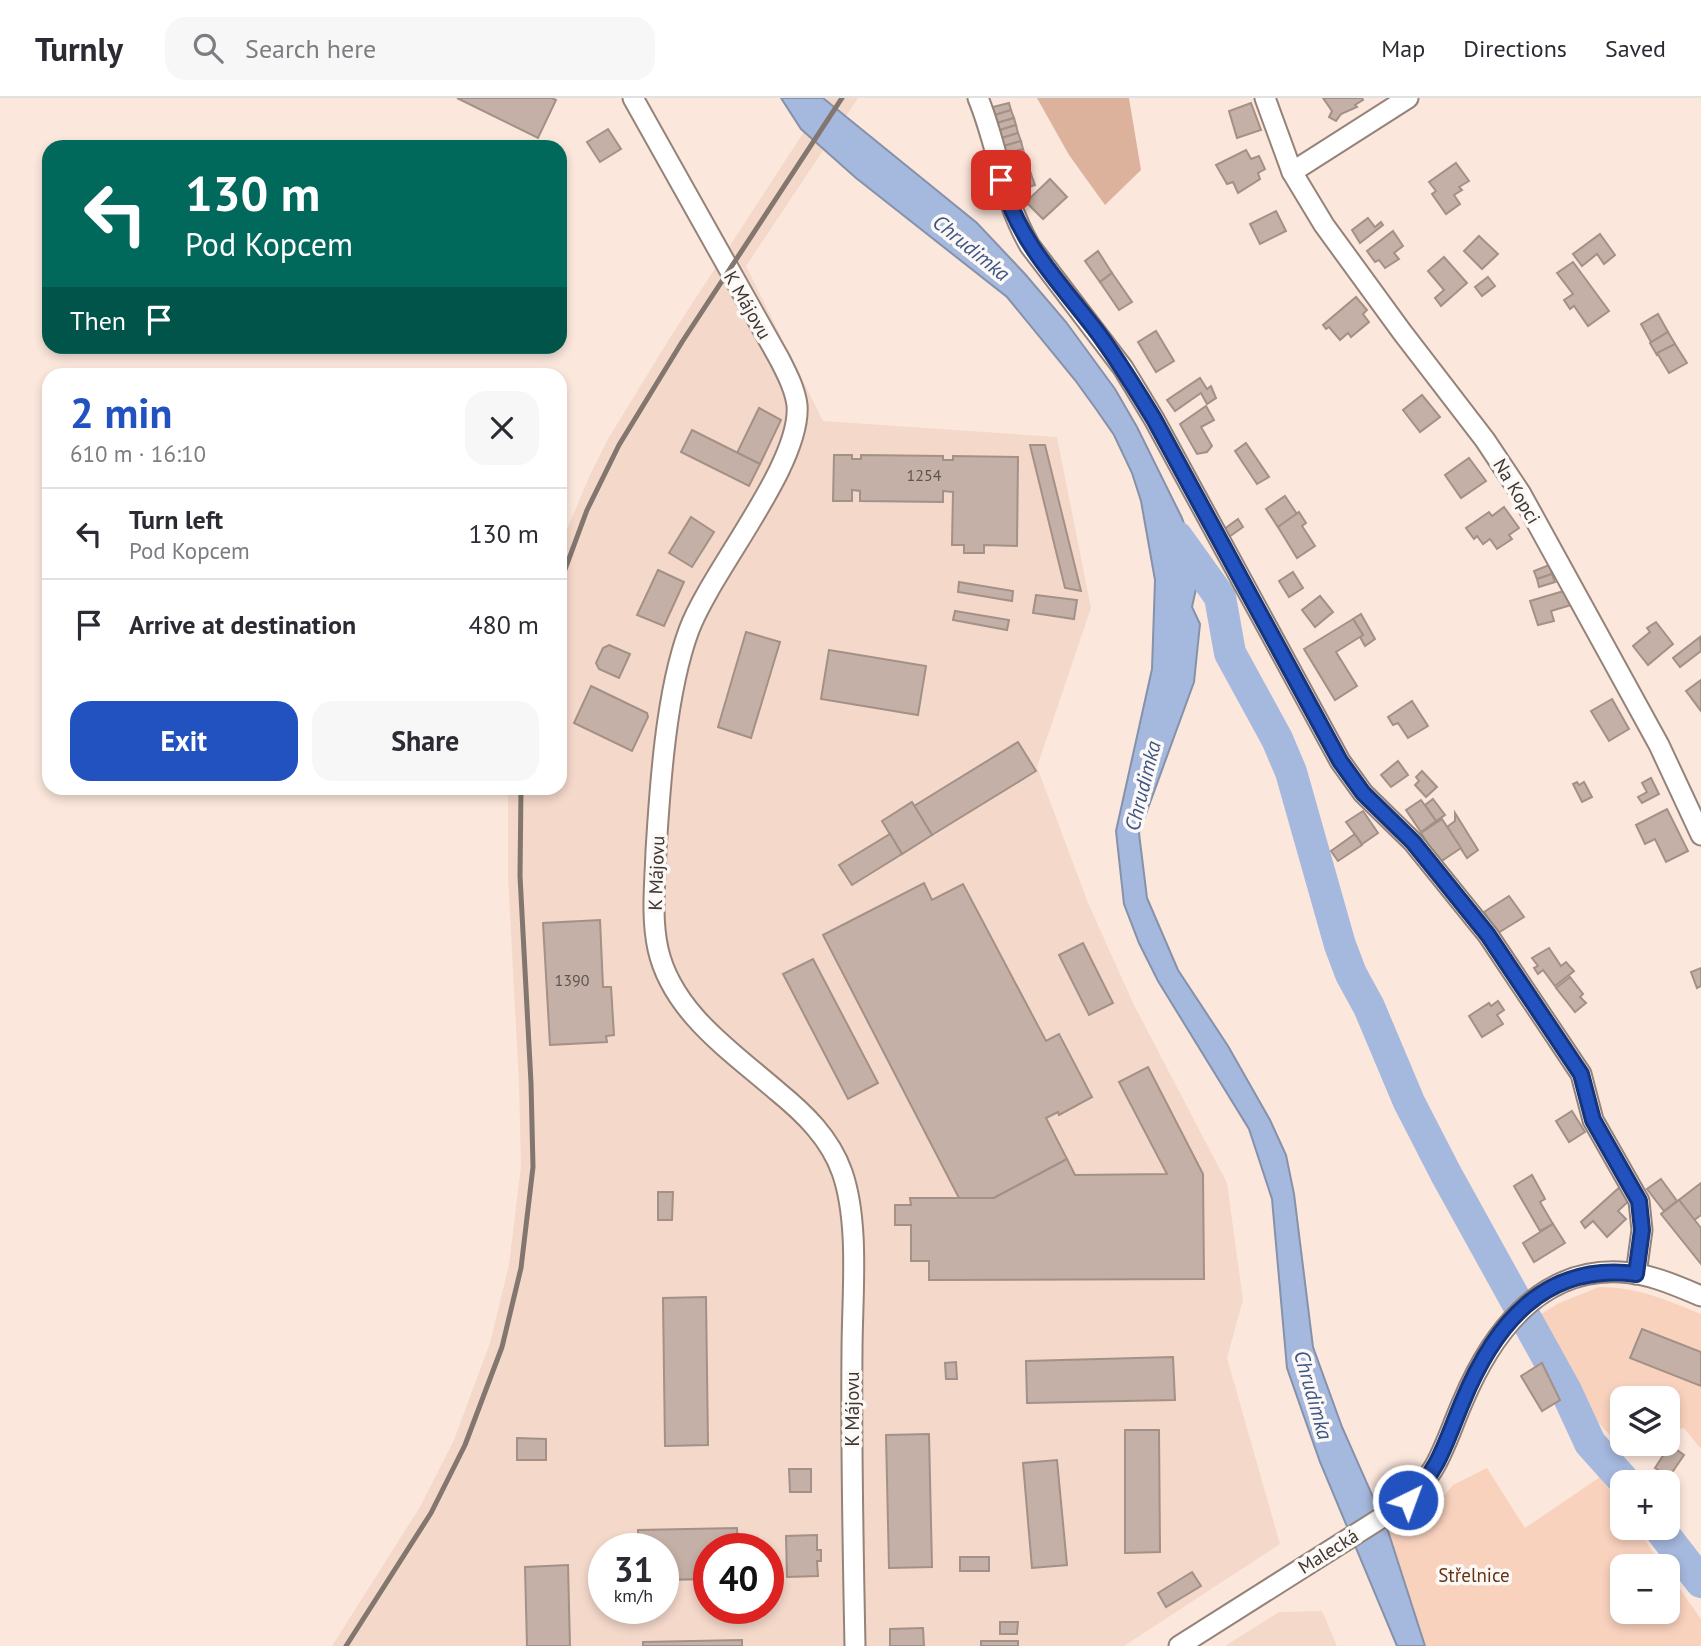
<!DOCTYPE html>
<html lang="en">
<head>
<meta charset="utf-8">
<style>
  :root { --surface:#fff; --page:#f7f7f7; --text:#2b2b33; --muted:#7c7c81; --line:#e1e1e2; --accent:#2252bf }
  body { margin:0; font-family:"PT Sans",sans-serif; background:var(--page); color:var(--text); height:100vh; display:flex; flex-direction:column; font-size:26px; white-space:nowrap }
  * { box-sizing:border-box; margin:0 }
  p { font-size:23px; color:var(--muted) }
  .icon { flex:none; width:38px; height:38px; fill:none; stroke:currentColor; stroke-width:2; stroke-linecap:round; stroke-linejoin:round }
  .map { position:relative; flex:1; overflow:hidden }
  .sheet { position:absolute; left:42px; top:270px; width:525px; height:427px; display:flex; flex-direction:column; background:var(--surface); border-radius:21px; box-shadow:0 4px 10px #0003 }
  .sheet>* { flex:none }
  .guide { position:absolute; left:42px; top:42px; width:525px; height:214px; border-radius:21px; box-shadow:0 4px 10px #0003; background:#00695c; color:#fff; overflow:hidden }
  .tools { position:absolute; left:1610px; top:1288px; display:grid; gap:14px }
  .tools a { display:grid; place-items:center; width:70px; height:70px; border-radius:14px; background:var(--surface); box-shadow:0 4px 10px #0003; font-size:35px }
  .speed { position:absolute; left:588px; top:1435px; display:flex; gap:14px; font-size:35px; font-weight:700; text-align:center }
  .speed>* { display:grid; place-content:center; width:91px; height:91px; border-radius:50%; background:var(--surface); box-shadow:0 4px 10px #0003; line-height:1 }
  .speed small { font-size:18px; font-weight:400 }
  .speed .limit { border:10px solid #d22; background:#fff; color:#111 }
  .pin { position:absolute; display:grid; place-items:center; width:60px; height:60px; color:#fff; margin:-30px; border-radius:14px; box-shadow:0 4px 10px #0006 }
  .me { position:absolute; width:77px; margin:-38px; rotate:42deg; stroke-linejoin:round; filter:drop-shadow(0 0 5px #0008) }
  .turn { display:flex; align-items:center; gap:24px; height:147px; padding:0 28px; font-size:32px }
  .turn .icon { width:91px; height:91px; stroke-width:2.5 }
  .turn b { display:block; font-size:49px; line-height:60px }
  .then { display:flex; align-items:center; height:66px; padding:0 28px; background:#0003; gap:14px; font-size:26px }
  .round { display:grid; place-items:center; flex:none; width:74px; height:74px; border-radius:21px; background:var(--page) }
  .summary { display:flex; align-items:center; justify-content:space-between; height:119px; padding:0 28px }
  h1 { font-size:42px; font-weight:700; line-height:52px; color:var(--accent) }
  .cta { display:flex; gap:14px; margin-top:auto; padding:14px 28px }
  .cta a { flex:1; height:80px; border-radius:21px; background:var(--accent); color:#fff; font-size:28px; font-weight:700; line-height:80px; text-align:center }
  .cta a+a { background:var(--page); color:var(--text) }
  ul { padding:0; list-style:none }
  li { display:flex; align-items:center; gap:21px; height:91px; padding:0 28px; border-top:2px solid var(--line) }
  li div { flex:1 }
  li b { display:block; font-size:26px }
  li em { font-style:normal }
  header { display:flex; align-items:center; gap:42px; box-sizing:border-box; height:98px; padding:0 35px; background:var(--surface); border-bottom:2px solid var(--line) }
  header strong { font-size:33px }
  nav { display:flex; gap:38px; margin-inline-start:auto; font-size:24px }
  .search { width:490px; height:63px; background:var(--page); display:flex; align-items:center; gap:18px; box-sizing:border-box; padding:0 24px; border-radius:21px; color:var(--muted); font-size:26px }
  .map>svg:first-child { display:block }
  .built { fill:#f4d8ca; fill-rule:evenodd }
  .green { fill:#f9d2be }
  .forest { fill:#dcb29d }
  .water { fill:#a5b8dd; stroke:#8691aa; stroke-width:2 }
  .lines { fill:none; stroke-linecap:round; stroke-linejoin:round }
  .river { stroke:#a5b8dd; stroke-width:32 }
  .building { fill:#c4b0a6; stroke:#a39086; stroke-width:2 }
  .minor-casing { stroke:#958379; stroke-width:23 }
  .minor { stroke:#fff; stroke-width:19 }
  .rail { stroke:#82766f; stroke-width:5 }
  .route-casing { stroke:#16357c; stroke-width:18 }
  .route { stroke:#2252bf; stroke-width:12 }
  .labels { text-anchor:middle; stroke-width:7; stroke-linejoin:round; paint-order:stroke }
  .number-label { font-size:16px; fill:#60544f }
  .street-label { font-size:19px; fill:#3e3632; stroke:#fcf8f6 }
  .park-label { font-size:19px; fill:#673313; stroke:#fcf8f6 }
  .water-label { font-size:21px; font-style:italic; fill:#3d5687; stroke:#fcf8f6 }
</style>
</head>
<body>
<header>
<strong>Turnly</strong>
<div class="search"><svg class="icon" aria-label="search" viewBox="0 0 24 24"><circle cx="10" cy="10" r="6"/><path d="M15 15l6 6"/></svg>Search here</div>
<nav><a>Map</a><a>Directions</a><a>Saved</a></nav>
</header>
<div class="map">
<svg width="1701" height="1548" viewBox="0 0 1701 1548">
  <rect width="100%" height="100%" fill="#fce7dc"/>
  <g class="built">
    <path d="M826 0H858L746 168 823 323 1057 339 1091 510 1037 669 1088 805 1134 907 1227 1085 1243 1202 1227 1260 1280 1446 1124 1548H332L420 1409 454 1342 490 1245 509 1167 521 1068 519 986 508 778V690H560V448L590 377 608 341 671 238ZM604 1451H663V1510H604ZM709 1451H768V1510H709Z"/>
    <path d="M1322 1513 1337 1548H1225L1279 1514Z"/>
  </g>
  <g class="green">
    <path d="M1599 1189C1637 1189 1667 1202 1701 1216V1351L1684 1330 1668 1333V1300H1622V1343L1617 1344C1580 1309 1557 1265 1533 1221L1559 1205Z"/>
    <path d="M1487 1370 1525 1430 1600 1379 1622 1410V1430H1636L1663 1468H1622V1514H1668V1474L1701 1521V1548H1425L1388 1433 1433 1411 1453 1387Z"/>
  </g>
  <path class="forest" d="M1037 0H1129L1141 72 1105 107 1069 57Z"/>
  <path class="water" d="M781 0H823L977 125 1025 176 1066 224 1115 291 1137 329 1182 420 1200 473 1192 509 1200 526 1194 584 1139 735 1147 800 1178 872 1228 948 1270 1022 1286 1057 1294 1096 1313 1249 1342 1329 1388 1433 1425 1548H1397L1320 1364 1287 1270 1272 1101 1249 1031 1158 883 1139 845 1124 806 1116 733 1152 571 1155 482 1141 403 1132 375 1114 337 1096 311 1075 282 1007 199 856 80 801 31Z"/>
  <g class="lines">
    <g class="river">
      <path d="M1177 439 1220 499 1230 555 1277 641 1291 674 1340 847 1351 876 1369 909 1409 1004 1446 1076 1566 1293 1590 1345 1625 1384"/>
      <path d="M1659 1430 1701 1484"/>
    </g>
  </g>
  <g class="building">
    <path d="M457 0H552L556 2 538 40Z"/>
    <path d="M1323 0H1362L1363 2 1355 7 1357 9 1341 16 1336 23 1329 19 1332 13Z"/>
    <path d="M1009 5 1011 12 995 17 993 9Z"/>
    <path d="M1251 5 1261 32 1237 40 1229 13Z"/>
    <path d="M1011 12 1014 20 997 25 995 17Z"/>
    <path d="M1014 20 1016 27 1000 32 997 25Z"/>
    <path d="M1016 27 1018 35 1002 40 1000 32Z"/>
    <path d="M608 31 621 51 600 64 587 44Z"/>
    <path d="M1018 35 1021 43 1004 48 1002 40Z"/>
    <path d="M1021 43 1023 51 1007 56 1004 48Z"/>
    <path d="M1023 51 1025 58 1009 63 1007 56Z"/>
    <path d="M1246 52 1251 61 1259 58 1265 71 1258 75 1260 81 1238 95 1233 84 1227 86 1216 67Z"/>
    <path d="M1025 58 1028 67 1011 71 1009 63Z"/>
    <path d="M1456 65 1469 83 1459 89 1462 92 1454 97 1460 106 1446 116 1432 96 1436 93 1429 84Z"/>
    <path d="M1028 67 1031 76 1014 81 1011 71Z"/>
    <path d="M1031 76 1035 87 1018 92 1014 81Z"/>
    <path d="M1050 81 1067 99 1043 121 1026 104Z"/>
    <path d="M1276 113 1286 133 1260 146 1250 126Z"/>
    <path d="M1368 120 1375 129 1381 124 1383 127 1360 145 1352 132Z"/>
    <path d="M1393 133 1403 148 1394 155 1399 161 1385 170 1379 162 1375 164 1367 153Z"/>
    <path d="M1600 136 1615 157 1604 166 1597 156 1582 168 1573 156Z"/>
    <path d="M1479 138 1498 156 1482 171 1464 153Z"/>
    <path d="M1098 153 1112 175 1100 184 1085 163Z"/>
    <path d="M1444 159 1467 185 1441 208 1435 200 1444 192 1428 173Z"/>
    <path d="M1573 164 1609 213 1588 228 1574 208 1570 211 1564 202 1573 196 1557 175Z"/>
    <path d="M1112 175 1132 204 1119 212 1100 184Z"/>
    <path d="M1488 179 1495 188 1482 198 1475 189Z"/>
    <path d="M1356 199 1367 212 1363 216 1369 224 1351 239 1348 235 1340 242 1329 229 1326 231 1323 227Z"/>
    <path d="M1658 216 1668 234 1651 244 1641 226Z"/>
    <path d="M1156 233 1174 263 1156 274 1138 244Z"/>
    <path d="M1668 234 1675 246 1657 257 1650 245Z"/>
    <path d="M1675 246 1687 265 1669 275 1657 255Z"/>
    <path d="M1200 280 1207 291 1211 288 1216 300 1207 306 1201 295 1175 313 1167 302Z"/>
    <path d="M1422 297 1440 319 1420 334 1403 312Z"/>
    <path d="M1206 308 1214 322 1201 329 1212 348 1207 354 1197 356 1180 326Z"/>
    <path d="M759 310 781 322 760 366 737 355Z"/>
    <path d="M692 332 760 366 749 388 681 354Z"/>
    <path d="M1246 345 1269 379 1257 386 1235 353Z"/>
    <path d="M1030 347H1045L1081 493 1065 490Z"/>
    <path d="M834 357H852V361H861V357L943 358V362H953V358L1018 359 1017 448 984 447V455H964V447H952L953 394 943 393V404L860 403V393L852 392V403H833Z"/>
    <path d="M1469 360 1486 383 1461 400 1445 377Z"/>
    <path d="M1285 398 1297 416 1278 429 1266 411Z"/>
    <path d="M1504 409 1519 430 1509 437 1512 441 1497 451 1490 441 1483 446 1477 438 1474 441 1466 430 1489 414 1492 418Z"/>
    <path d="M1299 414 1306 425 1302 428 1315 448 1297 460 1278 429Z"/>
    <path d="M691 419 714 434 692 469 669 455Z"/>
    <path d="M1238 421 1243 429 1229 439 1223 432Z"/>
    <path d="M1549 467 1552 476 1537 481 1534 473Z"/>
    <path d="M658 472 684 484 664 528 637 517Z"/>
    <path d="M1293 474 1303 490 1289 499 1279 483Z"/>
    <path d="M1552 476 1555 484 1539 489 1537 481Z"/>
    <path d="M959 484 1013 493 1012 503 958 494Z"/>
    <path d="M1567 492 1571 507 1551 513 1554 523 1538 527 1530 503Z"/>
    <path d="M1036 497 1077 502 1074 521 1033 515Z"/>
    <path d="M1320 498 1333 514 1315 529 1302 512Z"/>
    <path d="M955 513 1009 522 1007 532 953 522Z"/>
    <path d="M1361 516 1375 541 1365 548 1360 539 1363 537 1353 521Z"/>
    <path d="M1353 521 1363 537 1336 554 1357 588 1335 602 1304 551Z"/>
    <path d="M1656 524 1673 546 1648 567 1633 548 1650 534 1647 530Z"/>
    <path d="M746 534 780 544 751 640 718 629Z"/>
    <path d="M1700 539 1701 553 1680 569 1673 560Z"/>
    <path d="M609 547 630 556 619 580 599 571 596 565 603 550Z"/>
    <path d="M829 552 926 568 918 617 821 601Z"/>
    <path d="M1701 582V613L1686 593Z"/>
    <path d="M591 588 647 615 648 619 632 653 574 625Z"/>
    <path d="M1612 601 1629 631 1609 643 1591 613Z"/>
    <path d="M1412 603 1428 628 1408 640 1398 625 1393 627 1388 619Z"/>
    <path d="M1018 644 1036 673 932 737 914 708Z"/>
    <path d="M1398 663 1408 677 1391 689 1381 677Z"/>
    <path d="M1422 673 1437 689 1426 699 1415 687 1419 683 1416 679Z"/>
    <path d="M1651 680 1659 696 1642 705 1638 699 1647 694 1642 685Z"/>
    <path d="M1577 684 1579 687 1584 684 1592 699 1582 704 1573 686Z"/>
    <path d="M1433 701 1445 717 1436 723 1425 707Z"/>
    <path d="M1421 702 1436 723 1421 734 1406 712Z"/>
    <path d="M912 704 932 737 902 756 882 723Z"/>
    <path d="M1667 711 1688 753 1666 764 1655 741 1645 746 1636 727Z"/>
    <path d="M1363 713 1378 735 1362 746 1346 724Z"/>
    <path d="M1455 715 1478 752 1467 760 1447 729 1455 723Z"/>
    <path d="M1442 721 1461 750 1440 764 1421 735Z"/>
    <path d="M890 736 902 756 852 787 839 767Z"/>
    <path d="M1355 736 1362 747 1338 763 1331 753Z"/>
    <path d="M924 785 932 802 963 786 1046 943 1059 936 1092 999 1059 1017 1058 1014 1046 1020 1067 1061 994 1100H959L823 837Z"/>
    <path d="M1509 798 1524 819 1498 835 1484 814Z"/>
    <path d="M600 822 603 889H611L614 937 606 938 607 944 550 947 543 825Z"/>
    <path d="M1083 845 1113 905 1089 917 1059 857Z"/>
    <path d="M1549 850 1561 868 1566 864 1574 873 1555 888 1543 872 1538 876 1534 870 1538 868 1532 860Z"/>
    <path d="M813 861 878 985 848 1001 783 876Z"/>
    <path d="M1701 870V888L1697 890 1691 874Z"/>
    <path d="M1570 879 1583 896 1580 899 1586 905 1575 914 1556 890Z"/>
    <path d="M1498 903 1504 912 1497 917 1503 926 1482 939 1469 918 1489 905 1491 908Z"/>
    <path d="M1148 969 1203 1076 1204 1181 929 1182V1163H911V1127H895V1107H911L910 1100H994L1067 1061 1075 1077 1167 1076 1119 984Z"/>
    <path d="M1572 1013 1585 1034 1569 1044 1556 1023Z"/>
    <path d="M1532 1077 1545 1101 1540 1104 1553 1126 1540 1133 1514 1088Z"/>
    <path d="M1661 1081 1677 1103 1664 1113 1647 1091Z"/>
    <path d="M1701 1085V1117L1694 1122 1679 1102Z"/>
    <path d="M1621 1088 1632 1100 1618 1113 1626 1121 1607 1139 1593 1123 1585 1130 1581 1124Z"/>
    <path d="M658 1094H673L672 1122H658Z"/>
    <path d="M1679 1102 1701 1130V1166L1661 1116Z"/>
    <path d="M1553 1126 1565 1145 1534 1164 1523 1145Z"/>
    <path d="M706 1199 708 1347 665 1348 663 1200Z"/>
    <path d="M1642 1231 1701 1254V1288L1630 1260Z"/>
    <path d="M1173 1259 1175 1302 1027 1305 1026 1263Z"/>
    <path d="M956 1264 957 1281H946L945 1265Z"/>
    <path d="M1542 1265 1560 1302 1542 1313 1521 1278Z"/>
    <path d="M1125 1332H1159L1160 1454 1125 1455Z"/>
    <path d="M929 1336 932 1469 889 1470 886 1337Z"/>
    <path d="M517 1340 546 1341V1362H517Z"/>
    <path d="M1670 1347 1684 1357 1669 1379 1655 1370Z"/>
    <path d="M1057 1362 1067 1467 1032 1470 1023 1365Z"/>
    <path d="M789 1371H811V1394H790Z"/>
    <path d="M737 1430 738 1451H709V1481L663 1482V1451H639L638 1432Z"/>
    <path d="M817 1437V1452H821V1463H817L818 1478 787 1479 786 1438Z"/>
    <rect x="960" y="1459" width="29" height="14"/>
    <path d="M568 1467 570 1548H527L525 1469Z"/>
    <path d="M1192 1474 1201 1488 1166 1509 1158 1495Z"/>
    <path d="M1000 1524H1018L1017 1536H1000Z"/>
    <path d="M923 1530 924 1548H890V1531Z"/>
    <path d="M742 1542V1548H643V1544Z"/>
    <rect x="981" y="1543" width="37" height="5"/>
  </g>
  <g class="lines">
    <defs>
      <g id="minor">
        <path d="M633 0 780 262C787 276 795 291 797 307 802 366 712 471 689 532 666 594 660 687 656 753 655 785 651 819 658 851 672 914 731 953 777 993 804 1015 830 1040 842 1074 860 1125 852 1199 852 1254 851 1352 853 1450 855 1548"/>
        <path d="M978 0C999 51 1001 98 1030 148L1123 270 1154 321 1340 663 1363 695 1413 744 1488 837 1581 976 1593 1022 1639 1103 1642 1132 1636 1176"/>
        <path d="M1265 0 1292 74 1324 127 1402 234 1485 342 1521 396 1659 647 1701 737"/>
        <path d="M1292 74 1408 0"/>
        <path d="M1179 1548 1397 1410C1439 1378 1443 1349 1463 1303 1491 1237 1539 1170 1620 1174 1648 1175 1675 1187 1701 1198"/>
      </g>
    </defs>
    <use href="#minor" class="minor-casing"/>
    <use href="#minor" class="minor"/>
    <g class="rail">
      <path d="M560 485 587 412 619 347 682 244 842 0"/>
      <path d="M346 1548 431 1415 465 1347 502 1249 521 1170 533 1069 531 985 520 778 521 690"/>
    </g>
  </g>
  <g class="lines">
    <defs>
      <path id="route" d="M1001 82C1020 145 1056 180 1095 231 1117 260 1135 290 1154 321L1340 663 1363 695 1413 744 1488 837 1581 976 1593 1022 1639 1103 1642 1132 1636 1176C1544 1164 1494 1227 1462 1305 1446 1343 1439 1373 1408 1402"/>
    </defs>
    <use href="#route" class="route-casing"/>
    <use href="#route" class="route"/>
  </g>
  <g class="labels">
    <g class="number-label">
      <text x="924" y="383">1254</text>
      <text x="572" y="888">1390</text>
    </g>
    <g class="street-label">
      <text transform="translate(748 207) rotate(60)" y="7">K Májovu</text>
      <text transform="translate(1517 393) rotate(59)" y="7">Na Kopci</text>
      <text transform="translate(656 775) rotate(-88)" y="7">K Májovu</text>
      <text transform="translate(852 1311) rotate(-90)" y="7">K Májovu</text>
      <text transform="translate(1328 1453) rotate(-32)" y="7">Malecká</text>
    </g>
    <g class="park-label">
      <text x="1474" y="1484">Střelnice</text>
    </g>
    <g class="water-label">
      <text transform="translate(971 150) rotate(39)" y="7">Chrudimka</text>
      <text transform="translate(1143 688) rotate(-76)" y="7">Chrudimka</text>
      <text transform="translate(1313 1297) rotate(74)" y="7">Chrudimka</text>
    </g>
  </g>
</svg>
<div class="tools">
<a><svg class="icon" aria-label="layers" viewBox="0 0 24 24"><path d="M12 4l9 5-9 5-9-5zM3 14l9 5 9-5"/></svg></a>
<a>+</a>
<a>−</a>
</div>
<div class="speed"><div>31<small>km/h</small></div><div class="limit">40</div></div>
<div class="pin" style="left:1001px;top:82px;background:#d93025"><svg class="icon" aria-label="arrive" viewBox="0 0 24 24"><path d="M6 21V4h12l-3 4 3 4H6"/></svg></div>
<svg class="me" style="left:1408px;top:1402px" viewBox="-20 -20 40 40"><circle r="17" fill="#2252bf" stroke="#fff" stroke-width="3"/><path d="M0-11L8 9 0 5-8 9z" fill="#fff"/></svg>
<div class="guide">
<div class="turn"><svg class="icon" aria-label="left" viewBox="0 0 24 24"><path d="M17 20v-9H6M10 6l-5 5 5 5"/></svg><div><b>130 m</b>Pod Kopcem</div></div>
<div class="then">Then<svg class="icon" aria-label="arrive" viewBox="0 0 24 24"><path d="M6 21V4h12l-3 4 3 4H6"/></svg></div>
</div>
<section class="sheet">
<div class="summary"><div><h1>2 min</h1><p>610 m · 16:10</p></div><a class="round"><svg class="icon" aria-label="close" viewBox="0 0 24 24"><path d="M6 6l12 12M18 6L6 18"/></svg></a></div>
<ul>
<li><svg class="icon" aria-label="left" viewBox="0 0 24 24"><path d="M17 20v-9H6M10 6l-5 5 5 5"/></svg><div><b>Turn left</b><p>Pod Kopcem</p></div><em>130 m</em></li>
<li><svg class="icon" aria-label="arrive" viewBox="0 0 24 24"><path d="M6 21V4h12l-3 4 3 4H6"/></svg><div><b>Arrive at destination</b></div><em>480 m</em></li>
</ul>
<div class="cta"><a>Exit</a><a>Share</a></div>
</section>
</div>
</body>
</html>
